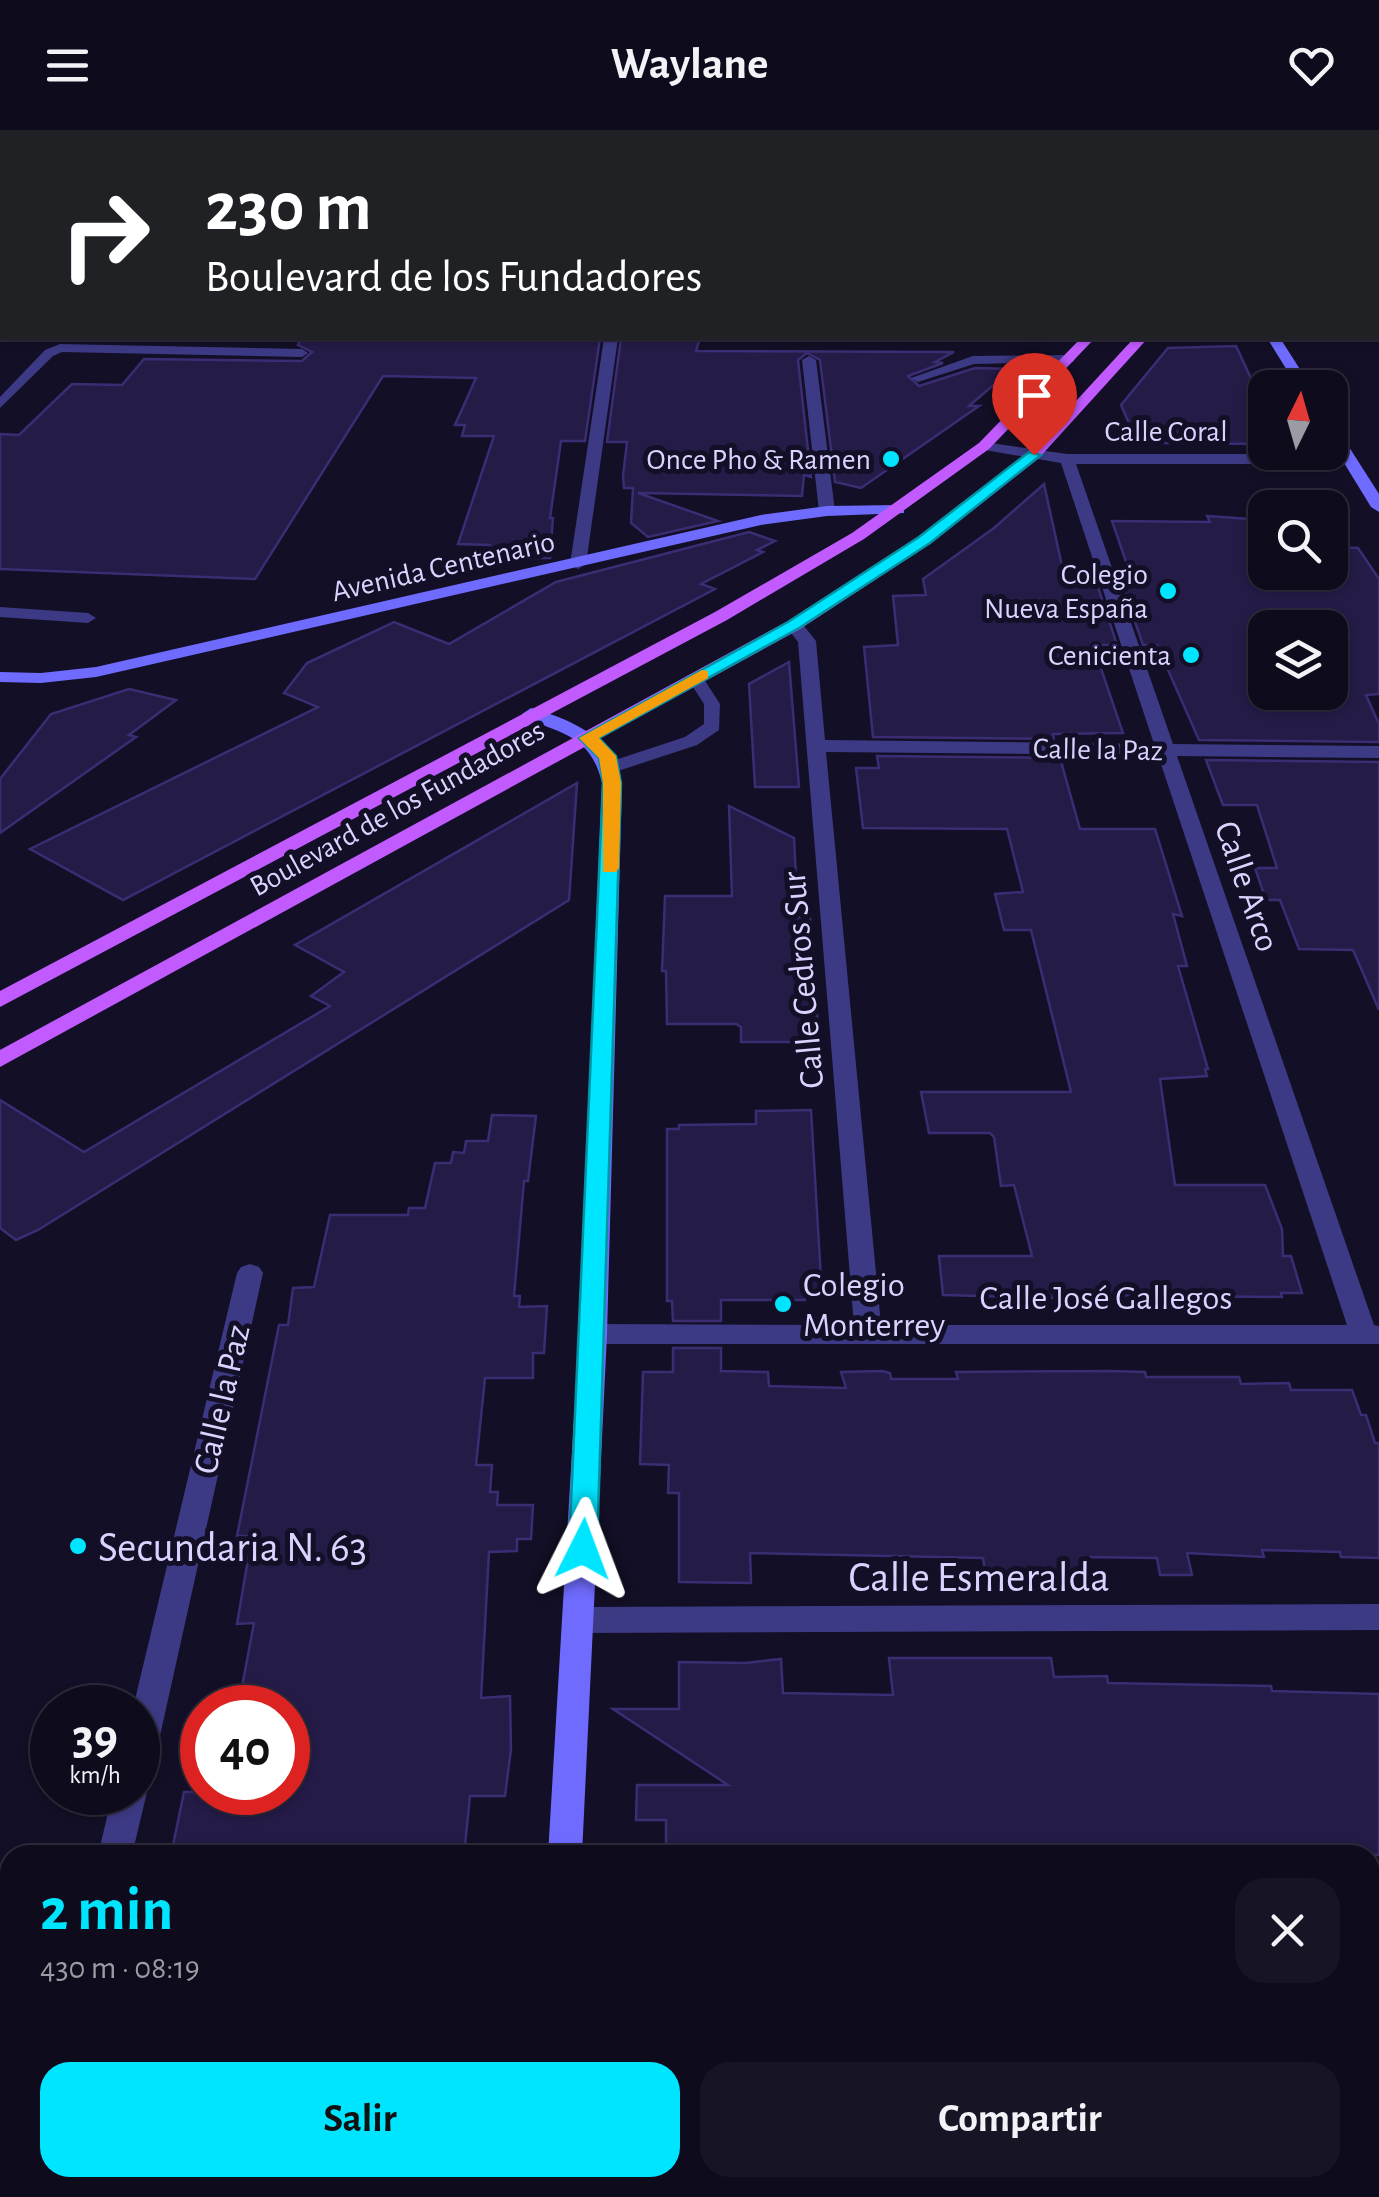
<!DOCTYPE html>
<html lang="es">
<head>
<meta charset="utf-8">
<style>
  :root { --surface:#0e0b1c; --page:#171425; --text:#f1f3f6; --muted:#9b9ba3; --line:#2e2b3b; --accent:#00e5ff }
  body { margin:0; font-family:"Alegreya Sans",sans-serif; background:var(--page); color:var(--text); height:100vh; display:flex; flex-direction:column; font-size:38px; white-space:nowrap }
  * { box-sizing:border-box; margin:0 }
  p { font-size:32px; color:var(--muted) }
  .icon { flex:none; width:55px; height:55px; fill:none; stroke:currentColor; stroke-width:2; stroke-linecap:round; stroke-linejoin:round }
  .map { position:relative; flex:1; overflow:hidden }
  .sheet { position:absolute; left:0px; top:1715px; width:1380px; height:352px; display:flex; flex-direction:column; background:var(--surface); border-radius:30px 30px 0 0; box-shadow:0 2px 8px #0004,0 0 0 2px var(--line) }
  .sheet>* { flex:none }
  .banner { position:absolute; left:0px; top:0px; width:1380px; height:210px; box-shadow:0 2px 8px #0004,0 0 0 2px var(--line); background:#202124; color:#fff; overflow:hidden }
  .needle { width:65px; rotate:5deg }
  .buttons { position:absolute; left:1248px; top:240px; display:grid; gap:20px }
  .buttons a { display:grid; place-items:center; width:100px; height:100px; border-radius:20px; background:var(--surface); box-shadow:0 2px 8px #0004,0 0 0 2px var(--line); font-size:50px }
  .speed { position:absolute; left:30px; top:1555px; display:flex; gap:20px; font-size:50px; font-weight:700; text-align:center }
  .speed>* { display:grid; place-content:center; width:130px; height:130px; border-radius:50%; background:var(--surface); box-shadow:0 2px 8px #0004,0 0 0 2px var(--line); line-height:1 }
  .speed small { font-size:25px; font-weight:400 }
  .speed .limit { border:15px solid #d22; background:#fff; color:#111 }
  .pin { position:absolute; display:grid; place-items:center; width:85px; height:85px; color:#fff; margin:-102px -42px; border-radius:50% 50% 50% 0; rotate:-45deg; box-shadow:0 0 10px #0007 }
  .pin .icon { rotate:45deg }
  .me { position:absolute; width:110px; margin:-55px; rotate:3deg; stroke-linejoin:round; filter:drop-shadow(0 0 8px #0008) }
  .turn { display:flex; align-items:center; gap:35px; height:210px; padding:0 40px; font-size:45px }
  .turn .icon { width:130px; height:130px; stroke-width:2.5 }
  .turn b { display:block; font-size:70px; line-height:85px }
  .round { display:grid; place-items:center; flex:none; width:105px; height:105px; border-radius:30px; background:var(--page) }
  .summary { display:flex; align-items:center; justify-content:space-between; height:170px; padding:0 40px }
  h1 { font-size:60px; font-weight:700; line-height:75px; color:var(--accent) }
  .primary-button { display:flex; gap:20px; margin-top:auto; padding:20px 40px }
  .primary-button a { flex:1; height:115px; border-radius:30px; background:var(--accent); color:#111; font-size:40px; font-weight:700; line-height:115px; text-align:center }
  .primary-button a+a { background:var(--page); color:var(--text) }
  header { display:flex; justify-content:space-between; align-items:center; height:130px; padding:0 40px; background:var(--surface); font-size:45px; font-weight:700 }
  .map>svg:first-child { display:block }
  .building { fill:#241b47; stroke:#3b2d73; stroke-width:2.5; fill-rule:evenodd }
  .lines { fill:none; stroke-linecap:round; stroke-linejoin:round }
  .lane { fill:#3d3a85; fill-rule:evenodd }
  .street { fill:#3d3a85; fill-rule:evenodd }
  .secondary { fill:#6f6bff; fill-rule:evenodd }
  .primary { fill:#c25bff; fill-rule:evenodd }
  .route { fill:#00e5ff; stroke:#0095a6; stroke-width:2.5 }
  .slow { fill:#f59e0b }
  .poi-dot { fill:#00e5ff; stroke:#130f26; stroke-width:4 }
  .labels { text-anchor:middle; stroke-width:10; stroke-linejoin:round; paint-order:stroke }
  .far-street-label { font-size:30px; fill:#d9d4ff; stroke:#130f26 }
  .far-poi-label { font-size:30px; fill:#d9d4ff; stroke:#130f26; text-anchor:end }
  .street-label { font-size:35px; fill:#d9d4ff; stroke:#130f26 }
  .poi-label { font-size:35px; fill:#d9d4ff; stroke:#130f26; text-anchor:start }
  .near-poi-label { font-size:42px; fill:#d9d4ff; stroke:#130f26; text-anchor:start }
  .near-street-label { font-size:42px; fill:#d9d4ff; stroke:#130f26 }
</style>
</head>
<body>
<header><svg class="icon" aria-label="menu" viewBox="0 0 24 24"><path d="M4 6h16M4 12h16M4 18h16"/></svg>Waylane<svg class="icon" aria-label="heart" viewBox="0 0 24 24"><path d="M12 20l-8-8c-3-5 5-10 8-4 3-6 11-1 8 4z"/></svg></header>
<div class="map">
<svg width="1379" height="2067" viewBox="0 0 1379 2067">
  <rect width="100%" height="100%" fill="#130f26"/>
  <g class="building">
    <path d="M301 208H600L585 311H561L550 388H553L550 428H485L490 415 458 414 494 306H462L465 295H455L476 248 383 246 255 449 0 439V304L19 305 72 254 122 255 144 229 302 231 312 222 298 215Z"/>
    <path d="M621 208H700L696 221 954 222 935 232 943 233 908 246 919 256 975 238 1012 239 969 276H979L861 358 835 352 820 230 807 223 798 230 811 347 804 345 802 366 638 363 718 391 648 407 631 393 633 358H624L623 346 627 312H607Z"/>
    <path d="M1236 216 1263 274 1254 273 1265 291V314L1150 313 1148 307H1135L1121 275 1168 218Z"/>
    <path d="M1044 354 1066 454H1097L1117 515H1093L1123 603 1053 604 1054 609 873 607 864 517 898 515 893 466 926 465 923 449 994 398Z"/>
    <path d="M1207 386 1265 390V442H1330V417L1358 418 1379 449V564L1366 565 1379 594V612L1199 610 1157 515H1143L1122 454 1134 455 1112 391 1210 392ZM1265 498H1330V562H1265Z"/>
    <path d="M749 402 775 411 757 420 763 422 701 454 715 459 123 770 30 719 318 577 284 563 307 533 394 492 449 514 556 452Z"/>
    <path d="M789 532 799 657H755L749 554Z"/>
    <path d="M129 559 176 570 129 605 136 607 0 703V649L51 584Z"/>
    <path d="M877 626 1060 628 1080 699H1155L1182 786 1173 784 1187 836H1178L1208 939H1205L1207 946 1160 949 1175 1055H1265L1282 1099 1283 1126H1291L1302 1163H1281L1282 1167 1091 1165 1092 1169 943 1165 939 1126H1032L1014 1055 1001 1056 994 1007 990 1003H929L921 962H1071L1031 800H1004L995 764 1023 762 1007 699 863 698 856 638H879Z"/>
    <path d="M1206 630 1379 632V880L1353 820 1299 819 1280 770H1266L1255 738H1277L1257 675H1223Z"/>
    <path d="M577 653 569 770 38 1100 16 1110 0 1098V970L84 1022 330 876 311 866 344 842 295 815Z"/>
    <path d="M729 676 794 708 798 787H810L819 912H741V897L736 894H667L666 841H662L665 766H732Z"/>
    <path d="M811 980 822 1166H805V1170H721V1191H673L672 1171H667V999H679V995L756 994V981Z"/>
    <path d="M492 985 536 986 528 1051H524L514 1166H520L519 1177 547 1176 544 1223H533V1248H485L476 1335H492L490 1362H498L497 1375H533L531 1409H517V1421L489 1422 481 1568 510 1566 511 1619 505 1666H470L464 1725H171L184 1662H288V1578H238L254 1493 237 1494 252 1406H237L279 1195H288L293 1158 314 1157 330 1085H408L409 1078H425L435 1033H451L453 1022 464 1023 466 1011H488Z"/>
    <path d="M673 1218H721V1241L768 1242 769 1256 846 1258 841 1242 882 1241 890 1243 891 1249H958L956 1242 1108 1241 1145 1242 1146 1247H1239L1241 1254 1289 1253 1291 1260H1352L1361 1285H1366L1375 1313H1379V1428L1341 1427 1340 1422 1262 1420 1264 1427 1187 1423 1192 1445H1160L1157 1428 1084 1427 1088 1447 986 1446 983 1428 750 1423 751 1453 679 1452V1363H668L669 1335 640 1334 643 1242H673Z"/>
    <path d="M889 1528H1051L1054 1547 1107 1546 1108 1553 1271 1556 1272 1561 1379 1564V1725H666V1690H636L637 1655H728L613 1579H679V1532L745 1533 781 1529 783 1563 893 1565Z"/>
  </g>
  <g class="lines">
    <g class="lane">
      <path d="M60 214 302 219 308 223 302 227 62 222 53 226 0 278V267L45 220Z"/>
      <path d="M0 477 88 483 96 488 88 493 0 487Z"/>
      <path d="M696 544 702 546 720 574 719 600 697 615 615 642H603V634L685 607 704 594V574L688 549Z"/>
    </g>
    <g class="street">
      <path d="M533 0H559L560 2H536Z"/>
      <rect x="727" y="0" width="10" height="2"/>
      <path d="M604 208H618L586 434 578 439 570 434Z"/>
      <path d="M1068 225 1075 229 1073 232 974 234 918 252 911 248 973 226Z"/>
      <path d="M809 226 816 230 835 381 827 386 819 381 802 230Z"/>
      <path d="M984 312 1067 324H1349L1357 329 1349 334H1076L1173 614 1379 616V628L1177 626 1374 1195 1379 1196V1214H593L583 1211 579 1204 583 1197 593 1194 854 1195 798 512 785 495 788 491H800L816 511 825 610 1154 614 1061 333 979 319V313ZM826 622 1158 625 1347 1195H881Z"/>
      <path d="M250 1134 259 1137 263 1143 155 1628 150 1638 138 1642V1578H133L237 1143 241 1137Z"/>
      <path d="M1379 1474V1500L579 1503 568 1499 563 1490 568 1481 579 1477Z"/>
      <path d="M138 1650 147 1662 132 1725H98L113 1662H138Z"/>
      <rect x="1370" y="1841" width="9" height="34"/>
      <path d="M18 2058H58L56 2067H16Z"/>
    </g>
    <g class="secondary">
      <rect x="0" y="16" width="2" height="6"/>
      <path d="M2 113V122L0 123V114Z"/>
      <rect x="1378" y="131" width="1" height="8"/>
      <path d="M1267 208H1280L1312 258H1298Z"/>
      <path d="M1330 294 1335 295 1379 364V382L1371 377 1330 310Z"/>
      <path d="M898 375 904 377V383L827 386 761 395 96 547 41 553 0 552V542L41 543 96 537 761 385 827 376Z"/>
      <path d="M531 578C575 591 610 606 622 653L607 1204 582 1725H548L579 1204 602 653C591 607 565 604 524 588L522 584Z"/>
      <rect x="529" y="2058" width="40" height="9"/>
    </g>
    <g class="primary">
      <path d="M1081 208H1095L989 319 864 409 727 490 0 877V861L715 482 852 403 979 313Z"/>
      <path d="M1134 208H1148L1039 328 931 413 800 499 0 937V920L788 491 919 407 1029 322Z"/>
    </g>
  </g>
  <path class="route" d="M1029 322 1041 325 930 413 799 498 599 608 616 626 621 653 597 1419 593 1426 583 1430 573 1426 569 1419 603 653 599 628 579 608 788 492 919 407Z"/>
  <path class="slow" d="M702 540 708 541V548L599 608 616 626 621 653 619 738 616 742H603V653L599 628 579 608Z"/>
  <g class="poi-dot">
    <circle cx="891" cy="329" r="10"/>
    <circle cx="1168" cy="461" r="10"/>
    <circle cx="1191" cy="525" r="10"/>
    <circle cx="783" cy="1174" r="10"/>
    <circle cx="78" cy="1416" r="10"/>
  </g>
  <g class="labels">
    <g class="far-street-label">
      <text x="1166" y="311">Calle Coral</text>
      <text transform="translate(443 436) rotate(-13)" y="10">Avenida Centenario</text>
      <text transform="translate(1098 619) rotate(1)" y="10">Calle la Paz</text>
      <text transform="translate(397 678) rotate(-29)" y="10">Boulevard de los Fundadores</text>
    </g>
    <g class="far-poi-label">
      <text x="871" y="339">Once Pho &amp; Ramen</text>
      <text x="1148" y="454">Colegio<tspan x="1148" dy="34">Nueva España</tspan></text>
      <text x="1171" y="535">Cenicienta</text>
    </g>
    <g class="street-label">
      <text transform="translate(1248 756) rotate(71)" y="12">Calle Arco</text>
      <text transform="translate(802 850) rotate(-95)" y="12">Calle Cedros Sur</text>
      <text x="1106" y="1179">Calle José Gallegos</text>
      <text transform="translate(221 1269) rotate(-77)" y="12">Calle la Paz</text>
    </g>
    <g class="poi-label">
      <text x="803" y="1166">Colegio<tspan x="803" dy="40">Monterrey</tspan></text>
    </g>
    <g class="near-poi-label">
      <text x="98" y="1431">Secundaria N. 63</text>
    </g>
    <g class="near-street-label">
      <text x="979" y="1461">Calle Esmeralda</text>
    </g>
  </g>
</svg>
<div class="buttons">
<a><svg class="needle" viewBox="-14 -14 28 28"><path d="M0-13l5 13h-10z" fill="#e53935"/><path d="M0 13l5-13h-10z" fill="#9b9ba3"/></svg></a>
<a><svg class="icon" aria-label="search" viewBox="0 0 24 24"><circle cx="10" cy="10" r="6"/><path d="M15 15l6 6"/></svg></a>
<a><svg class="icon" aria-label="layers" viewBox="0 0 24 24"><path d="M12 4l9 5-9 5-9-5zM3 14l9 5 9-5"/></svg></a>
</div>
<div class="speed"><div>39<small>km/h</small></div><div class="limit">40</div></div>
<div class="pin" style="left:1034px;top:325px;background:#d93025"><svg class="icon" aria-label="arrive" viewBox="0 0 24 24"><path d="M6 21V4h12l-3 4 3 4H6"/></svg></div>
<svg class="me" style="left:583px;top:1419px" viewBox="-20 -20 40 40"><path d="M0-17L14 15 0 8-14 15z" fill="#00e5ff" stroke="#fff" stroke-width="4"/></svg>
<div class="banner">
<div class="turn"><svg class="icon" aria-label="right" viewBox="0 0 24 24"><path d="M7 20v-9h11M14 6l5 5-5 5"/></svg><div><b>230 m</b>Boulevard de los Fundadores</div></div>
</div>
<section class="sheet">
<div class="summary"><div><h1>2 min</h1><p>430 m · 08:19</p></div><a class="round"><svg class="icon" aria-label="close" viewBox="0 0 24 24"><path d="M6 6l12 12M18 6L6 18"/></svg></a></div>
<div class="primary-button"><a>Salir</a><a>Compartir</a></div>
</section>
</div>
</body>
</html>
